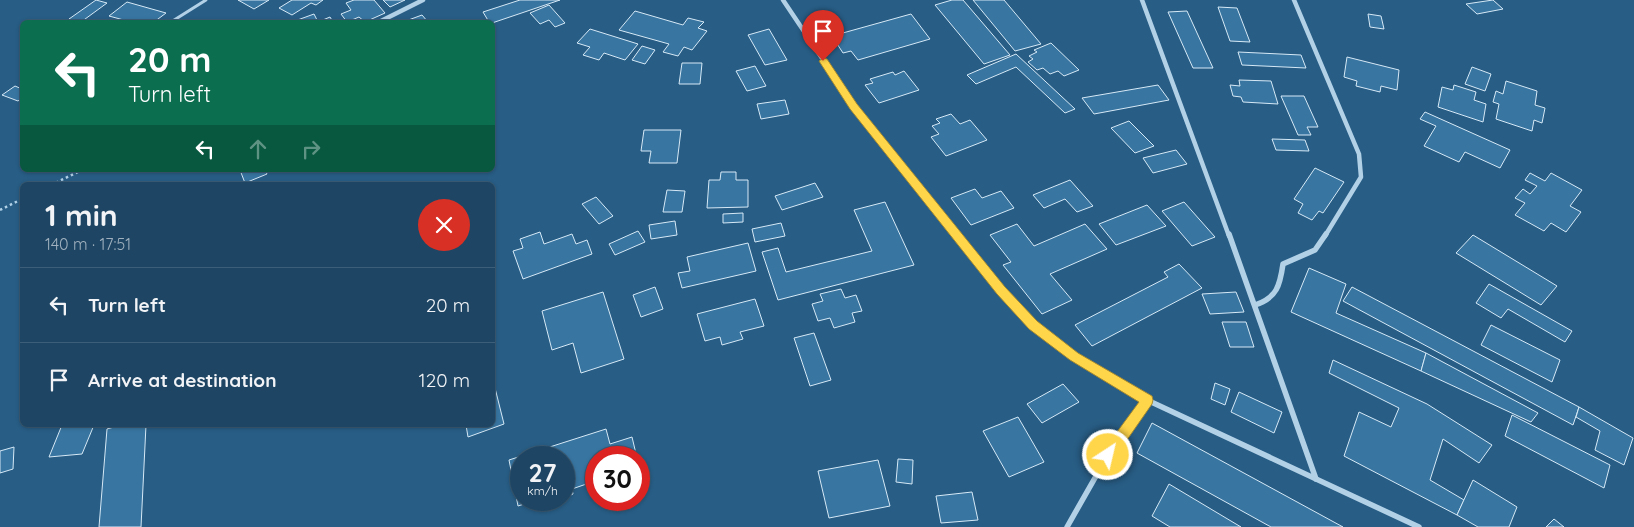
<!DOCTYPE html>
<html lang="en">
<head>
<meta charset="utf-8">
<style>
  :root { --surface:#1e4664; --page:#2b506d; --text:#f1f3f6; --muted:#a1b1bf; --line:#3c5e78 }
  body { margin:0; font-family:Quicksand,sans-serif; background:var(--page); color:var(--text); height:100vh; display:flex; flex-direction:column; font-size:19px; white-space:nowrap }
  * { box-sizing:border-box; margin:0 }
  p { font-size:16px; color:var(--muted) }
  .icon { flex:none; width:28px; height:28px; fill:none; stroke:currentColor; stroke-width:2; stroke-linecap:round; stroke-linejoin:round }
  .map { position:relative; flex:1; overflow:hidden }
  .drawer { position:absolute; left:20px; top:182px; width:475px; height:245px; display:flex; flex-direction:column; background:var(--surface); border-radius:8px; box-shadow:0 1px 4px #0004,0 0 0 1px var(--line) }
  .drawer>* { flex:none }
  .top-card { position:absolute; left:20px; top:20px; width:475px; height:152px; border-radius:8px; box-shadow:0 1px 4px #0004,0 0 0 1px var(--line); background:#0b6e4f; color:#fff; overflow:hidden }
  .speed { position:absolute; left:510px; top:446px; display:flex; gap:10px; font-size:25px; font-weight:700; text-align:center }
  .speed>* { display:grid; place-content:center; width:65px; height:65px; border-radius:50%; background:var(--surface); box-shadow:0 1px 4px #0004,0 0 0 1px var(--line); line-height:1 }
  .speed small { font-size:12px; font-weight:400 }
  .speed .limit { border:8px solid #d22; background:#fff; color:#111 }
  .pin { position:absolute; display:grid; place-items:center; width:42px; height:42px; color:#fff; margin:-51px -21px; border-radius:50% 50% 50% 0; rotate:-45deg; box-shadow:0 0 5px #0007 }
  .pin .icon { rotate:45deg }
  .me { position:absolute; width:55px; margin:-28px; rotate:35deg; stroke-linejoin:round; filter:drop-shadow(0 0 4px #0008) }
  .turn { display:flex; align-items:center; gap:18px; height:105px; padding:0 25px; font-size:22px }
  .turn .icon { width:65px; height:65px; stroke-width:2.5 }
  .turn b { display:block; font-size:35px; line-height:42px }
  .lanes { display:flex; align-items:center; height:48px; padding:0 25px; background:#0003; justify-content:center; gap:25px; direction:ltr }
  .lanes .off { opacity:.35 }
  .round { display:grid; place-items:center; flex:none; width:52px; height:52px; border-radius:26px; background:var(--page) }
  .head { display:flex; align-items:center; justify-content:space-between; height:85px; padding:0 25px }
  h1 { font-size:30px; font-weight:800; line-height:38px }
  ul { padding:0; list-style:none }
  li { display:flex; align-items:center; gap:15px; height:75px; padding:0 25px; border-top:1px solid var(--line) }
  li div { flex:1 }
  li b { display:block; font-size:19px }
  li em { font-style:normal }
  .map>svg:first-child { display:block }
  .building { fill:#3875a1; stroke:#d6e9f6 }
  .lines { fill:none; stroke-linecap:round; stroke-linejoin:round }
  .path { stroke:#b2d1e7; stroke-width:2.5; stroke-dasharray:2.5 3; stroke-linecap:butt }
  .lane { stroke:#b2d1e7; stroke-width:3 }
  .street-far1 { stroke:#b2d1e7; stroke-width:4.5 }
  .street { stroke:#b2d1e7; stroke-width:5.5 }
  .route { fill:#ffd54a; stroke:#a68a30 }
</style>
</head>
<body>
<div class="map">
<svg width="1634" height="527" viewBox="0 0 1634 527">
  <rect width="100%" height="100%" fill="#285d85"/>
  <g class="building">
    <path d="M96 0 107 3 81 22 69 19Z"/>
    <path d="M238 0H269L254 9Z"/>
    <path d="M292 0H323L316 5 311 3 292 15 279 8Z"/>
    <path d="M354 0H374L385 13 365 22 359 17 347 22 341 14 351 10 346 3Z"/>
    <path d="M383 0H405L390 7Z"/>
    <path d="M520 0H560L492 23 489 22 483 12Z"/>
    <path d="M952 0H963L1010 55 984 64 935 5Z"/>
    <path d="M973 0H1004L1041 44 1015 51Z"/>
    <path d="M1493 0 1503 9 1477 14 1466 4Z"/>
    <path d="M127 2 166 13 154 22H131L109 16Z"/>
    <path d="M549 5 565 23 555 27 549 20 540 24 530 13Z"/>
    <path d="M1218 7 1237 8 1250 42 1230 41Z"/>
    <path d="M635 11 683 25 688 18 704 22 698 28 707 31 692 50 684 47 678 56 663 52 669 44 619 30Z"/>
    <path d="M1187 11 1213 68H1193L1168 12Z"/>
    <path d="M314 14 318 22 330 17 333 22H292Z"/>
    <path d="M911 14 930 39 858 60 851 51 843 53 832 36Z"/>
    <path d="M1368 14 1381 16 1384 29 1370 27Z"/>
    <path d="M422 15 428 22H403Z"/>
    <path d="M590 29 638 44 625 60 604 53 599 60 583 55 590 47 577 43Z"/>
    <path d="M769 29 787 60 765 65 748 35Z"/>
    <path d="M1051 43 1079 70 1064 76 1058 71 1050 74 1043 68 1037 70 1028 62 1033 59 1029 56 1037 52 1034 50Z"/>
    <path d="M642 46 655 50 645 64 632 60Z"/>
    <path d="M1238 52 1301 55 1306 68 1242 65Z"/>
    <path d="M1016 54 1075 109 1065 113 1016 67 976 84 967 75Z"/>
    <path d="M1347 57 1399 70 1397 90 1381 86 1380 92 1356 86 1357 81 1344 77Z"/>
    <path d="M682 63H702L700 84H679Z"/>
    <path d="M755 66 766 86 747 91 736 71Z"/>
    <path d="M1472 67 1491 74 1485 91 1465 84Z"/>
    <path d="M904 71 919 90 879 103 865 85 873 83 870 79 893 72 895 75Z"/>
    <path d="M1239 80 1271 81 1278 104 1243 102 1241 97 1233 96 1230 85 1240 86Z"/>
    <path d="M1506 81 1537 91 1535 105 1545 108 1542 123 1534 120 1532 131 1496 119 1499 104 1493 102 1496 91 1503 94Z"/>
    <path d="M1158 85 1169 100 1094 114 1082 98Z"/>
    <path d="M1454 85 1476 92 1474 100 1486 104 1483 122 1438 107 1442 87 1453 90Z"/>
    <path d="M15 86 22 89V98L18 101 2 95Z"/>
    <path d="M1281 96H1304L1318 127H1307L1311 135H1298Z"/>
    <path d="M785 100 789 114 761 119 757 104Z"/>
    <path d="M1425 112 1510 150 1500 168 1465 152 1459 162 1424 146 1436 126 1420 119Z"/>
    <path d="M951 114 960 124 970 120 987 140 946 156 931 137 939 134 932 126 940 123 936 119Z"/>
    <path d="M1129 121 1154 146 1135 153 1111 128Z"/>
    <path d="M644 130H681L677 163H649L651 151H641Z"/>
    <path d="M1272 139 1305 140 1309 151 1276 150Z"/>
    <path d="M1176 150 1187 164 1153 173 1143 158Z"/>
    <path d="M1315 168 1344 182 1323 213 1319 211 1312 220 1298 213 1303 204 1294 199Z"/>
    <path d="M240 170H265L267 174 245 183Z"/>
    <path d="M721 172H736V180H748V207L707 208 709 180H720Z"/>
    <path d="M1530 173 1545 181 1551 173 1582 190 1570 206 1581 212 1566 232 1551 223 1544 231 1515 215 1525 203 1515 198 1523 189 1530 194 1537 186 1525 180Z"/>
    <path d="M1070 180 1093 206 1077 212 1065 199 1044 208 1033 195Z"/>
    <path d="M815 183 823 197 782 210 775 196Z"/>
    <path d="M975 189 982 198 1001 191 1014 208 971 225 951 198Z"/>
    <path d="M667 190 685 191 682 212H663Z"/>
    <path d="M596 197 613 216 599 224 582 204Z"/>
    <path d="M885 202 914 265 778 300 762 252 778 248 786 272 872 251 854 210Z"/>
    <path d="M1184 202 1215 237 1192 246 1162 211Z"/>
    <path d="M1147 205 1166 226 1116 245 1099 224Z"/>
    <path d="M743 213V222L723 223V214Z"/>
    <path d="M675 221 677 235 651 239 649 225Z"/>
    <path d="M781 223 785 236 755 242 752 229Z"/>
    <path d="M1017 224 1034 246 1085 224 1107 249 1050 274 1072 300 1042 314 1003 265 1011 262 990 235Z"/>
    <path d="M638 231 645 242 615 255 609 244Z"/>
    <path d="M540 232 544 244 572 234 576 244 587 240 592 254 523 279 513 251 523 248 520 239Z"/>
    <path d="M1473 235 1557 286 1541 305 1456 253Z"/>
    <path d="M748 243 756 271 682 288 678 273 690 271 687 257Z"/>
    <path d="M1179 264 1202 288 1092 346 1075 325 1168 277 1164 272Z"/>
    <path d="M1309 268 1346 284 1336 313 1426 353 1421 371 1291 312Z"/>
    <path d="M1489 284 1572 331 1565 342 1508 309 1501 318 1476 303Z"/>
    <path d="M655 287 663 309 641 317 633 295Z"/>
    <path d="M1352 287 1579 407 1573 425 1343 301Z"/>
    <path d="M841 289 845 298 856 295 862 311 852 313 855 322 834 328 830 318 818 321 812 304 823 301 820 294Z"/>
    <path d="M603 292 624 359 581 373 573 343 552 350 542 311Z"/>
    <path d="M1236 292 1244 312 1210 314 1202 294Z"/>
    <path d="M755 299 764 326 740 332 743 339 722 345 720 337 705 341 697 314Z"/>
    <path d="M1222 322H1246L1254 347H1230Z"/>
    <path d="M1491 325 1560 360 1552 382 1481 345Z"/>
    <path d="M814 333 831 380 810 386 794 338Z"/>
    <path d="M1426 353 1538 413 1531 422 1421 371Z"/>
    <path d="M1333 360 1427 404 1492 445 1479 463 1443 439 1430 480 1464 500 1457 515 1344 456 1359 412 1391 427 1399 408 1329 373Z"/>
    <path d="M492 376 504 424 468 437 466 425H492Z"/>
    <path d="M1215 383 1230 389 1225 405 1211 399Z"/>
    <path d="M1063 384 1079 402 1042 423 1027 404Z"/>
    <path d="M1239 392 1282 412 1274 433 1231 412Z"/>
    <path d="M1579 407 1633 438 1624 465 1595 450 1600 431 1576 417Z"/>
    <path d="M1512 415 1610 465 1604 488 1505 436Z"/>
    <path d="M1018 417 1044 462 1009 477 983 431Z"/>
    <path d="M1152 423 1343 527H1271L1137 453Z"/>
    <path d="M62 425H94L82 454 49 457Z"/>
    <path d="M121 425H146L141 527H99L107 429Z"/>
    <path d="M606 429 610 444 632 437 637 458H596L595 481 572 489 573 494 564 498V458H521V500H537L518 506 509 460Z"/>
    <path d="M14 447 13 469 0 473V451Z"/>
    <path d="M898 459 913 460 912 484 896 482Z"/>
    <path d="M878 460 890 506 829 518 818 471Z"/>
    <path d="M1473 480 1517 507 1509 527H1478L1457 515Z"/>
    <path d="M1169 484 1241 527H1170L1152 516Z"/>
    <path d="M972 492 978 520 941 523 936 496Z"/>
    <path d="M1554 519 1564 527H1546Z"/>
  </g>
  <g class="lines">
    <g class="path">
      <path d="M51 185 82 170"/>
      <path d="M0 210 22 199"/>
    </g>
    <path class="lane" d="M171 22 206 0"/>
    <g class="street-far1">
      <path d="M783 0 854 106 957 236"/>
      <path d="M1142 0 1229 236"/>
      <path d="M1294 0 1359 154 1361 177 1325 236"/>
      <path d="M379 22 423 0"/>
    </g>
    <g class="street">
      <path d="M956 234 1001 291 1033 325 1074 357 1147 400 1419 527"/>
      <path d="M1229 234 1316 479"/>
      <path d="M1255 305C1277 298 1280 285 1283 264L1315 250 1326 234"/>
      <path d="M1067 527 1108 455 1147 400"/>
    </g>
  </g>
  <path class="route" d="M823 58 827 59 857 104 1005 287 1037 321 1078 353 1152 396 1153 400 1152 404 1113 460 1108 461 1103 460 1102 455 1103 451 1139 402 1070 360 1029 329 997 294 850 109 819 61Z"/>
</svg>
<div class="speed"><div>27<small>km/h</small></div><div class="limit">30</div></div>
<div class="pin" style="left:823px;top:61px;background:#d93025"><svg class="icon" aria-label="arrive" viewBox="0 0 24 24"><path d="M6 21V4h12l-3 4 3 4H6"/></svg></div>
<svg class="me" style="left:1108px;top:455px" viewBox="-20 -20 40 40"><circle r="17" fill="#ffd54a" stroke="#fff" stroke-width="3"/><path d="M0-11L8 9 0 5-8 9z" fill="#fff"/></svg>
<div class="top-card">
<div class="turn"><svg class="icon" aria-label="left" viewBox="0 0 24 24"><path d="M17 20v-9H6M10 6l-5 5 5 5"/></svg><div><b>20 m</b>Turn left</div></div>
<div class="lanes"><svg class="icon" aria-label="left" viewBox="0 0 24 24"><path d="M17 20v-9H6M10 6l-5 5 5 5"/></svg><svg class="icon off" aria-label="ahead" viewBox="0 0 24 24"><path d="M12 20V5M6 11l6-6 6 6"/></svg><svg class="icon off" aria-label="right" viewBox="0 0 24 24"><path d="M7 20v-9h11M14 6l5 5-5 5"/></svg></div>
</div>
<section class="drawer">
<div class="head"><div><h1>1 min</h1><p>140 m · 17:51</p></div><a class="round" style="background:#d93025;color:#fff"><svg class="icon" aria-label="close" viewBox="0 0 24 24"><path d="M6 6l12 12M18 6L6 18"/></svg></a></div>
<ul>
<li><svg class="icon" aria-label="left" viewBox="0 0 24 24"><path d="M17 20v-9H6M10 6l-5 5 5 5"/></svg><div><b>Turn left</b></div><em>20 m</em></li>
<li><svg class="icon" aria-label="arrive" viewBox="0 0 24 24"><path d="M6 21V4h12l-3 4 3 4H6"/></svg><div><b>Arrive at destination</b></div><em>120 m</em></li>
</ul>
</section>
</div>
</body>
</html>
